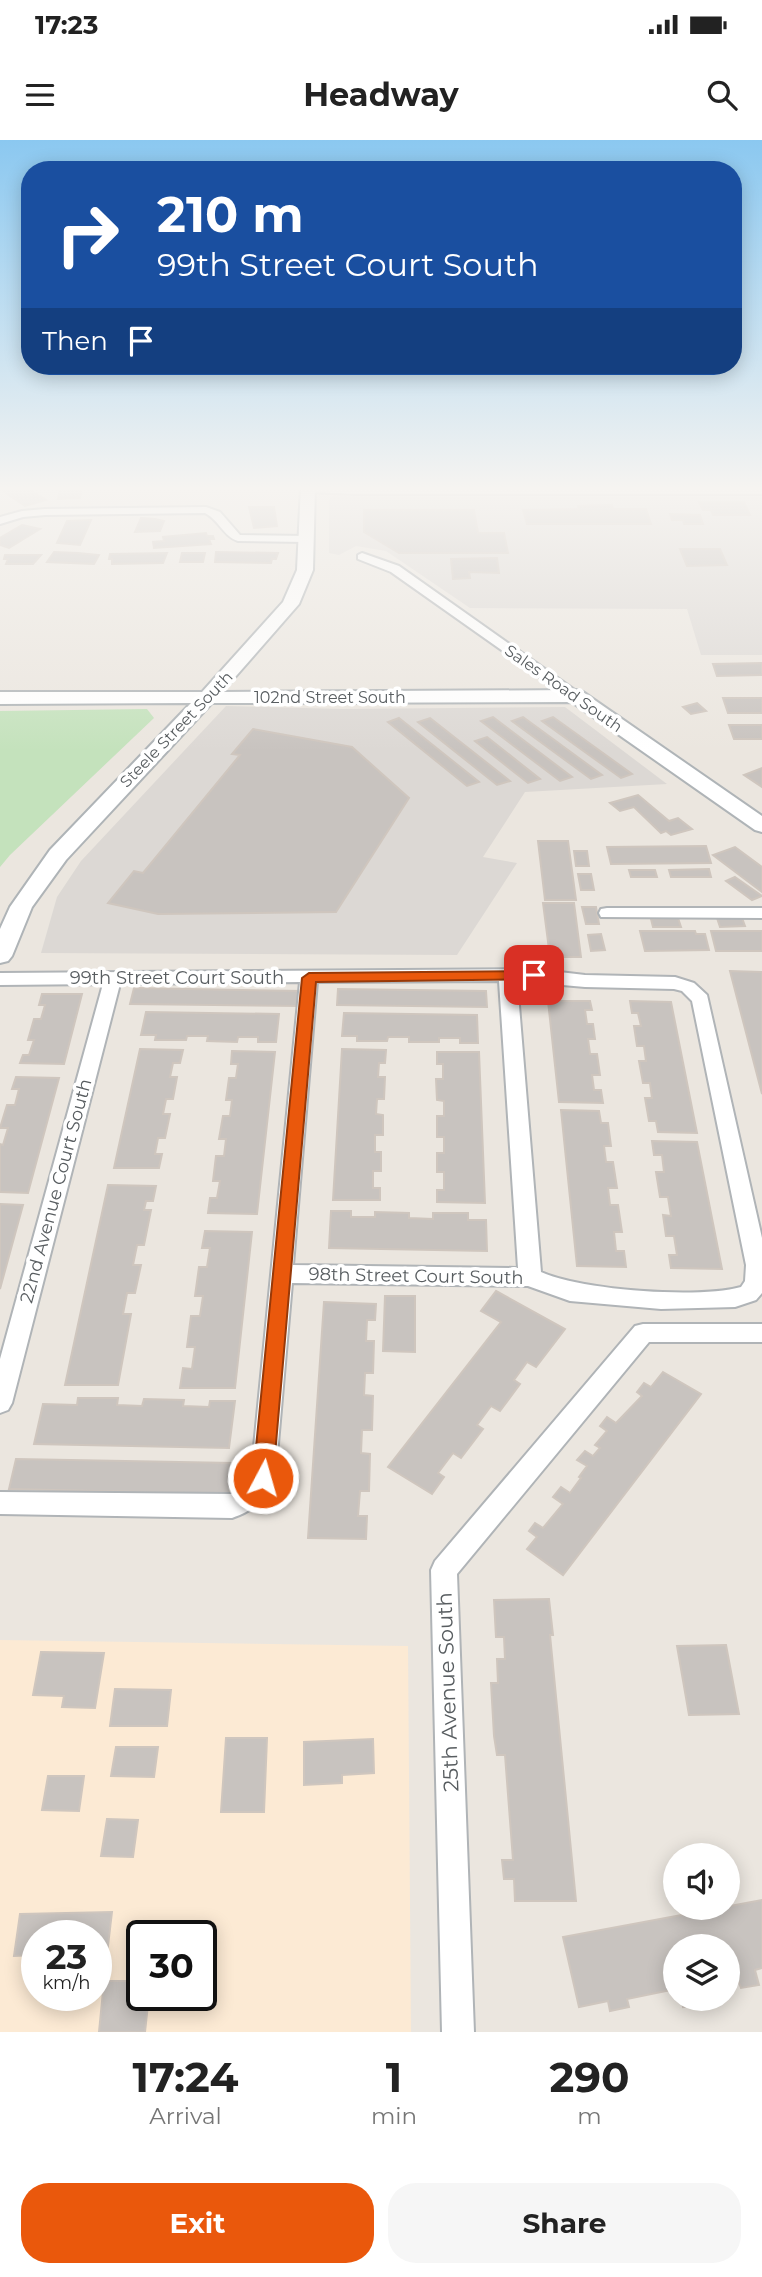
<!DOCTYPE html>
<html lang="en">
<head>
<meta charset="utf-8">
<style>
  :root { --surface:#fff; --page:#f6f6f6; --text:#222; --muted:#767676; --accent:#ea580c }
  body { margin:0; font-family:Montserrat,sans-serif; background:var(--page); color:var(--text); height:100vh; display:flex; flex-direction:column; font-size:26px; white-space:nowrap }
  * { box-sizing:border-box; margin:0 }
  p { font-size:23px; color:var(--muted) }
  .icon { flex:none; width:38px; height:38px; fill:none; stroke:currentColor; stroke-width:2; stroke-linecap:round; stroke-linejoin:round }
  .map { position:relative; height:1892px; overflow:hidden }
  .drawer { display:flex; flex-direction:column; background:var(--surface); flex:1 }
  .drawer>* { flex:none }
  .top-card { position:absolute; left:21px; top:21px; width:721px; height:214px; border-radius:28px; box-shadow:0 4px 18px #0003; background:#1a4fa0; color:#fff; overflow:hidden }
  .tools { position:absolute; left:663px; top:1703px; display:grid; gap:14px }
  .tools a { display:grid; place-items:center; width:77px; height:77px; border-radius:50%; background:var(--surface); box-shadow:0 4px 18px #0003; font-size:35px }
  .speed { position:absolute; left:21px; top:1780px; display:flex; gap:14px; font-size:35px; font-weight:700; text-align:center }
  .speed>* { display:grid; place-content:center; width:91px; height:91px; border-radius:50%; background:var(--surface); box-shadow:0 4px 18px #0003; line-height:1 }
  .speed small { font-size:18px; font-weight:400 }
  .speed .limit { border:4px solid #111; border-radius:10px; background:#fff; color:#111 }
  .pin { position:absolute; display:grid; place-items:center; width:60px; height:60px; color:#fff; margin:-30px; border-radius:14px; box-shadow:0 4px 10px #0006 }
  .me { position:absolute; width:77px; margin:-38px; rotate:6deg; stroke-linejoin:round; filter:drop-shadow(0 0 5px #0008) }
  .turn { display:flex; align-items:center; gap:24px; height:147px; padding:0 21px; font-size:32px }
  .turn .icon { width:91px; height:91px; stroke-width:2.5 }
  .turn b { display:block; font-size:49px; line-height:60px }
  .then { display:flex; align-items:center; height:66px; padding:0 21px; background:#0003; gap:14px; font-size:26px }
  .eta { display:flex; justify-content:space-evenly; align-items:center; height:119px; text-align:center }
  .eta b { font-size:42px; font-weight:700; line-height:49px }
  .button { display:flex; gap:14px; margin-top:auto; padding:14px 21px }
  .button a { flex:1; height:80px; border-radius:28px; background:var(--accent); color:#fff; font-size:28px; font-weight:700; line-height:80px; text-align:center }
  .button a+a { background:var(--page); color:var(--text) }
  .status { display:flex; justify-content:space-between; align-items:center; height:49px; padding:0 35px; background:var(--surface); direction:ltr }
  .status svg { height:19px; fill:currentColor }
  header { display:flex; justify-content:space-between; align-items:center; height:91px; padding:0 21px; background:var(--surface); font-size:32px; font-weight:700 }
  .map>svg:first-child { display:block }
  .commercial { fill:#fcead4; fill-rule:evenodd }
  .industrial { fill:#dcd8d4 }
  .green { fill:#c4e2bc }
  .building { fill:#c8c3bf; stroke:#cfc6be; stroke-width:2 }
  .lines { fill:none; stroke-linecap:round; stroke-linejoin:round }
  .street-casing { stroke:#b0b4b7; stroke-width:4 }
  .secondary-casing { stroke:#afb4b7; stroke-width:4 }
  .street { fill:#fff; fill-rule:evenodd }
  .secondary { fill:#fff; fill-rule:evenodd }
  .route { fill:#ea580c; stroke:#983908; stroke-width:2 }
  .labels { text-anchor:middle; stroke-width:7; stroke-linejoin:round; paint-order:stroke }
  .far-street-label { font-size:16px; fill:#585d60; stroke:#fff }
  .street-label { font-size:18px; fill:#585d60; stroke:#fff }
  .near-street-label { font-size:21px; fill:#585d60; stroke:#fff }
</style>
</head>
<body>
<div class="status"><b>17:23</b><svg viewBox="0 0 49 12"><path d="M0 12V9h3v3zM5 12V6h3v6zM10 12V3h3v9zM15 12V0h3v12zM26 1h20v11H26zM47 4h2v5h-2z"/></svg></div>
<header><svg class="icon" aria-label="menu" viewBox="0 0 24 24"><path d="M4 6h16M4 12h16M4 18h16"/></svg>Headway<svg class="icon" aria-label="search" viewBox="0 0 24 24"><circle cx="10" cy="10" r="6"/><path d="M15 15l6 6"/></svg></header>
<div class="map">
<svg width="762" height="1892" viewBox="0 0 762 1892">
  <rect width="100%" height="100%" fill="#ebe6df"/>
  <path class="commercial" d="M0 1500 408 1506 411 1892H0ZM37 1796H96V1855H37ZM142 1796H201V1855H142Z"/>
  <g class="industrial">
    <path d="M332 356 762 357V515H701L687 469 470 468 386 411 356 406 339 415 329 413V359Z"/>
    <path d="M226 566 343 569 565 567 667 644 525 652 483 717 517 723 457 815 41 813 57 757 81 721Z"/>
  </g>
  <path class="green" d="M147 569 154 578 10 715 0 727V571Z"/>
  <g class="building">
    <path d="M6 346H25L46 360 25 366 0 349Z"/>
    <path d="M56 346H82L80 358 58 359 60 348 56 349Z"/>
    <path d="M699 362H744L750 375H713L711 370H703Z"/>
    <path d="M612 365 613 369H646L651 384H527L523 370 579 369 578 366Z"/>
    <path d="M249 367H274L277 386 254 388Z"/>
    <path d="M364 370H474L478 393H504L508 413H399L364 392Z"/>
    <path d="M670 374 700 375 703 384H684L683 380H672Z"/>
    <path d="M141 378 155 379 164 381 160 391 135 392Z"/>
    <path d="M91 380 80 405 57 403 67 381Z"/>
    <path d="M22 385 40 389 9 408 0 405V398Z"/>
    <path d="M206 393 207 396H213L214 399H209L211 404 154 408 153 402 164 401 163 397Z"/>
    <path d="M680 409H720L727 425 687 426Z"/>
    <path d="M54 412 78 413 99 415 94 424 47 422Z"/>
    <path d="M216 412 278 413 276 419H272L271 423 215 422Z"/>
    <path d="M167 413 163 423 112 424V419H109L110 414Z"/>
    <path d="M182 413H205L203 422H180Z"/>
    <path d="M5 415H41L33 424H6L8 419H4Z"/>
    <path d="M497 418 499 433 469 432 470 438 453 439 451 419Z"/>
    <path d="M762 523V535L717 536 713 524Z"/>
    <path d="M723 558H762V573H728Z"/>
    <path d="M697 563 706 571 691 574 683 567Z"/>
    <path d="M493 577 572 637 560 641 481 581Z"/>
    <path d="M523 577 602 635 591 639 512 581Z"/>
    <path d="M553 577 632 634 621 638 542 581Z"/>
    <path d="M399 578 479 642 467 646 388 582Z"/>
    <path d="M430 578 510 641 497 645 418 582Z"/>
    <path d="M729 585H762V599H734Z"/>
    <path d="M253 589 352 607 409 658 336 772 158 774 108 763 134 731 143 733 240 615 232 614Z"/>
    <path d="M487 597 540 639 528 643 475 601Z"/>
    <path d="M762 628V647L744 635Z"/>
    <path d="M638 655 669 681 678 678 692 689 671 695 666 691 661 693 634 667 620 671 610 663Z"/>
    <path d="M538 701H568L576 760H545Z"/>
    <path d="M706 706 711 723 611 724 607 707Z"/>
    <path d="M735 707 762 727V752L713 715Z"/>
    <path d="M574 711H587L589 726H576Z"/>
    <path d="M709 729 711 737H671L669 730Z"/>
    <path d="M629 730H655L657 737H631Z"/>
    <path d="M578 734H591L594 750H581Z"/>
    <path d="M735 737 762 756 752 760 726 741Z"/>
    <path d="M543 763H574L581 817H550Z"/>
    <path d="M582 767H596L599 784H586Z"/>
    <path d="M678 778 681 787H653L651 779Z"/>
    <path d="M717 778H742L745 786 720 787Z"/>
    <path d="M640 791H695L696 794H705L709 810 645 811Z"/>
    <path d="M711 791H762V811H716Z"/>
    <path d="M601 794 605 810 591 811 588 795Z"/>
    <path d="M730 831 762 832V954Z"/>
    <path d="M134 848 301 851 300 866 130 864Z"/>
    <path d="M338 849 486 851 487 867 337 865Z"/>
    <path d="M42 854H82L64 924 20 923 23 915H29L34 900H28L34 879H41L45 865H39Z"/>
    <path d="M548 861H590L592 870H585L587 884H593L595 899H588L590 914H597L600 935H592L594 950H601L603 963 559 962Z"/>
    <path d="M630 861 671 862 697 993 658 992 656 981H649L645 958H652L650 943H643L639 921H646L644 906H637L634 886H641L638 873H632Z"/>
    <path d="M146 872 279 874 276 902H258V897H238L237 902 207 901 208 896H187L186 900H155L156 895H141Z"/>
    <path d="M344 873 477 875 478 903H460V898H439V902H409V897H388L387 901H357V896H342Z"/>
    <path d="M140 909 183 910 180 923H173L170 937H177L173 959H166L163 974H170L165 998H158L155 1014H162L159 1028H114Z"/>
    <path d="M342 909 386 910 385 923H379L378 937H385L384 959H377L376 974 383 975V995H375V1012H381V1031H373V1048H380V1060H333Z"/>
    <path d="M232 911 275 912 257 1074 208 1073 210 1058H217L220 1041H213L216 1016H224L226 999H219L223 976H230L232 960H226L229 938H236L238 924H231Z"/>
    <path d="M437 912H479L485 1063 437 1062V1050H444V1032H437V1013H444V997H437V976H444V961L437 960 436 939H443V924H437Z"/>
    <path d="M16 937 59 938 28 1053 0 1052V1004L3 1005 8 988H0L7 965H15L19 949H12Z"/>
    <path d="M561 970 599 971 601 983H608L611 1006H604L606 1022H613L617 1048H608L610 1065H618L622 1092H614L616 1111H624L626 1127 577 1126Z"/>
    <path d="M652 1001 697 1002 722 1129 671 1128 669 1115H677L674 1096H666L663 1075 671 1076 668 1057H660L656 1032H664L662 1015H654Z"/>
    <path d="M108 1045 156 1046 153 1061H146L144 1070H151L144 1105H137L133 1125H141L135 1153H127L123 1174H131L118 1245H65Z"/>
    <path d="M0 1064 23 1065 0 1149Z"/>
    <path d="M331 1071H351V1077H375V1072L409 1073V1078L433 1079V1073H468V1080H486L487 1111 329 1108Z"/>
    <path d="M205 1091 252 1092 235 1248H180L183 1228 192 1229 195 1207H187L191 1176H200L203 1156H195L199 1127H207L210 1108H202Z"/>
    <path d="M496 1151 565 1189 536 1227 527 1222 514 1240 520 1244 500 1271 491 1266 477 1285 483 1289 461 1318 453 1313 438 1333 444 1337 432 1354 388 1327 501 1182 481 1171Z"/>
    <path d="M385 1156H415V1212L383 1211Z"/>
    <path d="M324 1162 376 1164 375 1180H367L366 1201H374L373 1233H365L364 1255 373 1256 372 1290H362L361 1313 370 1314 369 1351H360L358 1376H367L366 1399 308 1398Z"/>
    <path d="M663 1232 701 1254 563 1435 527 1409 537 1397 529 1391 535 1383 543 1388 563 1364 553 1357 561 1347 570 1353 581 1338 579 1337 587 1326 577 1320 585 1311 593 1316 600 1308 595 1305 607 1291 600 1286 607 1277 616 1283 642 1256 637 1252 644 1243 651 1247Z"/>
    <path d="M78 1258H118L117 1265 142 1266 144 1259 184 1260 183 1266 209 1267 210 1261H235L229 1308 34 1304 43 1264 77 1265Z"/>
    <path d="M16 1319 233 1323 230 1354 9 1349Z"/>
    <path d="M549 1459 553 1495H550L576 1761H515L514 1739H504L502 1720H513L505 1615H497L494 1596 491 1543H498L497 1519H505L504 1497H496L494 1460Z"/>
    <path d="M726 1505 739 1574 689 1575 677 1506Z"/>
    <path d="M41 1512 104 1513 95 1568 62 1567 64 1556 33 1555Z"/>
    <path d="M115 1549 171 1550 167 1586H110Z"/>
    <path d="M226 1598H267L264 1672H221Z"/>
    <path d="M373 1599 374 1633 342 1635V1643L304 1645V1602Z"/>
    <path d="M116 1607H158L154 1637 111 1636Z"/>
    <path d="M48 1636H84L79 1671 42 1670Z"/>
    <path d="M107 1679 138 1680 133 1717 101 1716Z"/>
    <path d="M762 1760V1828L755 1830 759 1845 741 1848 738 1840 728 1842V1806H676V1849L627 1859 629 1867 610 1871 608 1861 579 1867 563 1797Z"/>
    <path d="M112 1772 107 1814H96V1796H37V1815L14 1816 20 1774Z"/>
    <path d="M104 1841H142V1855H149L145 1892H99Z"/>
    <path d="M681 1858H700L702 1864 683 1867Z"/>
  </g>
  <g class="lines">
    <defs>
      <g id="street">
        <path d="M306 346 762 348V354H356L308 352 303 349Z"/>
        <path d="M206 367 220 372 240 395 307 396 313 399 307 402 238 401C223 396 219 380 205 373L45 375 23 377 0 384V377L22 371 45 369Z"/>
        <path d="M362 413 399 426 583 556 576 560 571 559 391 432 358 419V415Z"/>
        <path d="M607 768H762V778L601 777 599 773 601 769Z"/>
        <path d="M534 829 585 835 675 837 694 843 707 855 762 1098V1153L756 1160 735 1167 661 1169 570 1161 528 1146 292 1143 275 1338C265 1360 255 1370 232 1378L0 1374V1352L232 1354 242 1348 251 1337 300 842 120 844 12 1263 8 1270 0 1273V1219L103 844 0 845V833ZM499 841 518 1128 293 1125 317 842ZM517 841 585 847 674 849 682 851 692 861 746 1125 745 1141 741 1147C698 1159 581 1150 541 1132Z"/>
        <path d="M643 1184H762V1202H649L457 1434 474 1892H442L431 1430 435 1421 635 1186Z"/>
      </g>
      <path id="secondary" d="M301 346H315L313 430 299 464 222 552 576 550 583 552 762 676V692L755 690 572 562 212 563 66 720 32 767 12 816 8 821 0 823V789L10 767 50 710 191 563 0 564V552H202L283 462 297 430Z"/>
    </defs>
    <use href="#street" class="street-casing"/>
    <use href="#secondary" class="secondary-casing"/>
    <use href="#street" class="street"/>
    <use href="#secondary" class="secondary"/>
  </g>
  <linearGradient id="sky" x2="0" y2="1"><stop stop-color="#8bc8f0"/><stop offset="0.57" stop-color="#f6f4f1"/><stop offset="1" stop-color="#f6f4f1" stop-opacity="0"/></linearGradient>
  <rect width="762" height="611" fill="url(#sky)"/>
  <path class="route" d="M534 831 541 835 539 839 316 842 273 1338 270 1345 263 1347 256 1345 253 1338 302 838 309 833Z"/>
  <g class="labels">
    <g class="far-street-label">
      <text transform="translate(564 548) rotate(35)" y="6">Sales Road South</text>
      <text x="330" y="563">102nd Street South</text>
      <text transform="translate(176 589) rotate(-46)" y="6">Steele Street South</text>
    </g>
    <g class="street-label">
      <text x="177" y="844">99th Street Court South</text>
      <text transform="translate(56 1051) rotate(-75)" y="6">22nd Avenue Court South</text>
      <text transform="translate(416 1136) rotate(1)" y="6">98th Street Court South</text>
    </g>
    <g class="near-street-label">
      <text transform="translate(448 1552) rotate(-92)" y="7">25th Avenue South</text>
    </g>
  </g>
</svg>
<div class="tools">
<a><svg class="icon" aria-label="sound" viewBox="0 0 24 24"><path d="M4 9h4l5-4v14l-5-4H4zM17 9q2 3 0 6"/></svg></a>
<a><svg class="icon" aria-label="layers" viewBox="0 0 24 24"><path d="M12 4l9 5-9 5-9-5zM3 14l9 5 9-5"/></svg></a>
</div>
<div class="speed"><div>23<small>km/h</small></div><div class="limit">30</div></div>
<div class="pin" style="left:534px;top:835px;background:#d93025"><svg class="icon" aria-label="arrive" viewBox="0 0 24 24"><path d="M6 21V4h12l-3 4 3 4H6"/></svg></div>
<svg class="me" style="left:263px;top:1338px" viewBox="-20 -20 40 40"><circle r="17" fill="#ea580c" stroke="#fff" stroke-width="3"/><path d="M0-11L8 9 0 5-8 9z" fill="#fff"/></svg>
<div class="top-card">
<div class="turn"><svg class="icon" aria-label="right" viewBox="0 0 24 24"><path d="M7 20v-9h11M14 6l5 5-5 5"/></svg><div><b>210 m</b>99th Street Court South</div></div>
<div class="then">Then<svg class="icon" aria-label="arrive" viewBox="0 0 24 24"><path d="M6 21V4h12l-3 4 3 4H6"/></svg></div>
</div>
</div>
<section class="drawer">
<div class="eta">
<div><b>17:24</b><p>Arrival</p></div>
<div><b>1</b><p>min</p></div>
<div><b>290</b><p>m</p></div>
</div>
<div class="button"><a>Exit</a><a>Share</a></div>
</section>
</body>
</html>
